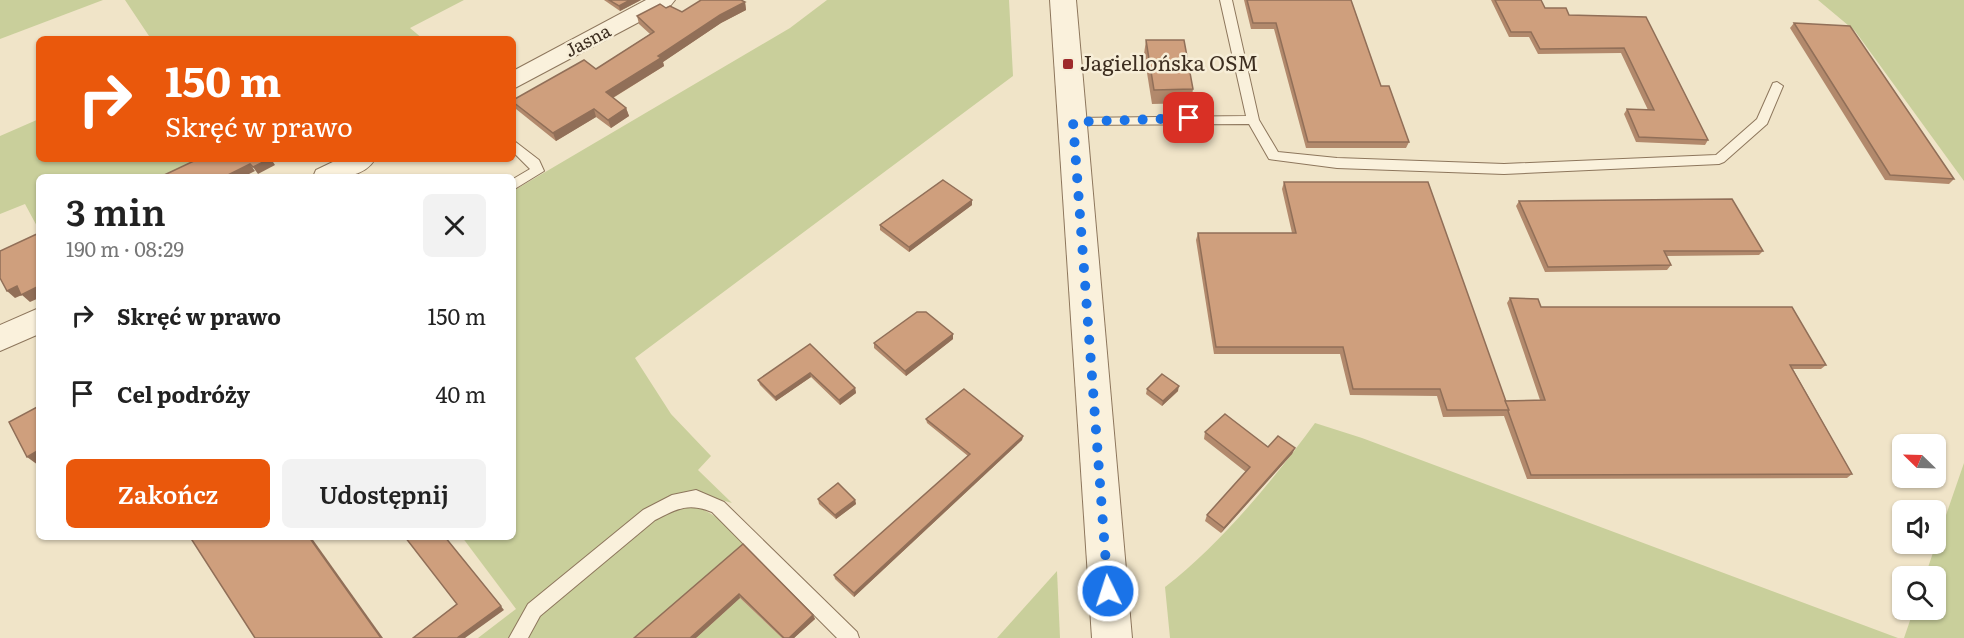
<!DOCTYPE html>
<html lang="pl">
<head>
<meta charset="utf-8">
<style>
  :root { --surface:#fff; --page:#f2f2f2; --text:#222; --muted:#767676; --accent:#ea580c }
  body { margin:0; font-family:Literata,serif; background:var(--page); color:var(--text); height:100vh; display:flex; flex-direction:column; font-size:22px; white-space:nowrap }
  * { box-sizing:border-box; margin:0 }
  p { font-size:20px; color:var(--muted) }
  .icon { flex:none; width:33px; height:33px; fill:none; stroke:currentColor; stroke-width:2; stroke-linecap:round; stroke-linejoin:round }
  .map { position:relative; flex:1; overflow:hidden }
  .panel { position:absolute; left:36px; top:174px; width:480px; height:366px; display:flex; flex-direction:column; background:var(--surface); border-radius:9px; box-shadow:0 2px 4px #0004 }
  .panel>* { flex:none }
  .hud { position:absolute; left:36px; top:36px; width:480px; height:126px; border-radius:9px; box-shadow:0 2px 4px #0004; background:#ea580c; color:#fff; overflow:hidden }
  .needle { width:39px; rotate:293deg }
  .fabs { position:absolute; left:1892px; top:434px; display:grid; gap:12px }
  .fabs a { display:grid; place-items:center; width:54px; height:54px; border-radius:9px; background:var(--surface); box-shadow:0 2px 4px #0004; font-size:30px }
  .pin { position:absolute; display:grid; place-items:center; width:51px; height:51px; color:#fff; margin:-26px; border-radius:12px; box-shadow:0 3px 9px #0006 }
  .me { position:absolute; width:66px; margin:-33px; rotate:356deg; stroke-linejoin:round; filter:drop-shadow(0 0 4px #0008) }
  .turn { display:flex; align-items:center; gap:21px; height:126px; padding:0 30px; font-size:27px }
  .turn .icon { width:78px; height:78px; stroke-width:2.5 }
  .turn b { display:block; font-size:42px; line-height:51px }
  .round { display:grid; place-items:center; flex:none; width:63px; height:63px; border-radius:9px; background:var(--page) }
  .headline { display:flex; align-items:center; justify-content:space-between; height:102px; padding:0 30px }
  h1 { font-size:36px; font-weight:600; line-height:45px }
  .primary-button { display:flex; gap:12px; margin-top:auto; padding:12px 30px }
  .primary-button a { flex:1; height:69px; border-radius:9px; background:var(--accent); color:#fff; font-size:24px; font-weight:600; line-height:69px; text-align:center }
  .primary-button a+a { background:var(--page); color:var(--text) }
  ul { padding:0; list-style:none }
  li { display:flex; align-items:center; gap:18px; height:78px; padding:0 30px }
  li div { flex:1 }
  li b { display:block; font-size:22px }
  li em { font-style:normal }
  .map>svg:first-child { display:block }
  .green { fill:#c9cf9b }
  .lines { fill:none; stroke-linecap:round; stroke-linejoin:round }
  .service-casing { stroke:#8d765c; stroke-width:2 }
  .minor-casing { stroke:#8d765c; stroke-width:2 }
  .tertiary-casing { stroke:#8d765c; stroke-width:2 }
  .service { fill:#faf1dc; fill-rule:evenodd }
  .minor { fill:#faf1dc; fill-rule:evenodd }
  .tertiary { fill:#faf1dc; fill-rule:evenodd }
  .wall { fill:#b2896c }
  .shaded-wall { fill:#916f58 }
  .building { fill:#cf9f7d; stroke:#916f58; stroke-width:1.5 }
  .route { stroke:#1a73e8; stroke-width:10; stroke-dasharray:0 18 }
  .poi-dot { fill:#9e2a2b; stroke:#f7eed8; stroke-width:2 }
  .labels { text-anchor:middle; stroke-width:5; stroke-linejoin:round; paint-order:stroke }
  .far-street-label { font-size:18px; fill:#3d2e20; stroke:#f7eed8 }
  .poi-label { font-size:21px; fill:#3d2e20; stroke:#f7eed8; text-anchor:start }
</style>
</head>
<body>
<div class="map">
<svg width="1964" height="638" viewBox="0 0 1964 638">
  <rect width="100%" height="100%" fill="#f0e4c8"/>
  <g class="green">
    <path d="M0 0H103L0 39Z"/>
    <path d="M125 0H464L410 28 423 39H151Z"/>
    <path d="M827 0H1009L1013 76 635 358 671 414 711 456 698 470 732 503 694 492 526 610 511 638H478L516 609 462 537H513V191L790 28Z"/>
    <path d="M1818 0H1964V181L1855 31Z"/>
    <path d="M39 119V159H218L180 177H39V230L25 204 0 214V136Z"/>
    <path d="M1315 423 1362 438 1898 638H1170L1165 587C1220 545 1274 479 1315 423Z"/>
    <path d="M1964 463V638H1904L1914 609H1935V576H1925Z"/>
    <path d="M694 506C713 512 736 530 745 548L641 638H525L544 610 658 518 676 509Z"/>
    <path d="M1057 571 1060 638H997Z"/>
    <path d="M740 598 782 638H696Z"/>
  </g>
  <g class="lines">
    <defs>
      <g id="service">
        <path d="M1220 0H1232L1259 120 1278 152 1337 158 1504 164 1716 155 1757 119 1773 83 1777 82 1783 86 1767 124 1724 162 1719 164 1504 174 1337 168 1269 159 1249 124 1068 125 1067 122 1073 118 1246 116Z"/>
        <path d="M513 140 539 160 544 171 513 190V179L530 169 513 152Z"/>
        <path d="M696 490 724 502 857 632 859 638H837L712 512C688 502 677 509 655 520L540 616 528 638H509L528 604 643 510 672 495Z"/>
      </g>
      <g id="minor">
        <path d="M646 0H675L671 5 513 89V71Z"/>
        <path d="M339 159H375C363 180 334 177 313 177L316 170Z"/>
        <path d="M39 308V334L0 351V325Z"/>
      </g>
      <path id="tertiary" d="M1050 0H1076L1132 638H1092Z"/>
    </defs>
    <use href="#service" class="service-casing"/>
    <use href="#minor" class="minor-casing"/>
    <use href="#tertiary" class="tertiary-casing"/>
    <use href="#service" class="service"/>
    <use href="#minor" class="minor"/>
    <use href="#tertiary" class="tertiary"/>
  </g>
  <g class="wall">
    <path d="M604 0H641L620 11Z"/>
    <path d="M1244 0H1351L1381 86 1409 142 1406 148H1306L1274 29H1251Z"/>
    <path d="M1491 0H1541L1545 8 1569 15 1646 17 1708 140 1705 145 1636 142 1624 114 1627 109 1648 110 1621 53 1538 54 1529 37H1509Z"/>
    <path d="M745 2 746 10 721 23 663 62 664 66 613 98 626 108 629 116 611 128 596 117 556 141 516 109 513 103V100L596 69 650 34 639 24 637 16 666 8 682 12Z"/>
    <path d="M1794 23 1954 179 1949 184 1885 180 1790 28Z"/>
    <path d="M1146 40 1193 89 1191 103 1152 104 1144 54Z"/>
    <path d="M1284 182 1505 401 1540 400 1507 303 1510 298 1541 307 1826 365 1821 369H1793L1852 474 1847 478 1527 479 1504 416 1443 417 1437 396 1350 395 1340 354H1214L1196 240 1198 233H1292L1282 189Z"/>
    <path d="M972 200V205L909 252 880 230V225Z"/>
    <path d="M1519 201 1763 251 1759 255 1666 256 1671 265 1667 270 1545 272 1516 206Z"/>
    <path d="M953 334V339L906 376 874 348V343Z"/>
    <path d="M810 344 855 388 856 393 840 405 811 377 776 401 760 385 758 380Z"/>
    <path d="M1147 389 1178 391 1162 406 1146 394Z"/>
    <path d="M926 419 1023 436 1022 440 854 597 835 579 834 575 968 456 927 423Z"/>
    <path d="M1205 432 1268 447 1295 448 1292 454 1221 533 1205 521 1207 515 1246 472 1204 439Z"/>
    <path d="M818 499 855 500 856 504 836 519 819 504Z"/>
    <path d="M743 544 813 615 815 619 794 638H782L740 598 696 638Z"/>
  </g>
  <g class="shaded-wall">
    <path d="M630 0H641L620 11 619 6Z"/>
    <path d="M745 2 746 10 721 23 663 62 664 66 609 100 606 92 658 56 720 15Z"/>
    <path d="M626 108 629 116 611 128 608 120Z"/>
    <path d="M594 109 596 117 556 141 553 133Z"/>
    <path d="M269 159H271L275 165 258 174 253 167Z"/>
    <path d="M250 164 255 171 243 177H224Z"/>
    <path d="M972 200V205L909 252V247Z"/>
    <path d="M17 286H39V298L30 302 22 295 15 298 7 291Z"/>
    <path d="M953 334V339L906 376 905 371Z"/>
    <path d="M810 373 811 377 776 401 775 397Z"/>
    <path d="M1179 386 1178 391 1162 406 1163 401Z"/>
    <path d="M855 388 856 393 840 405 839 400Z"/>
    <path d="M1023 436 1022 440 854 597V593Z"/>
    <path d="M1295 448 1292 454 1221 533 1224 528Z"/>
    <path d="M39 450V465H38L27 457Z"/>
    <path d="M855 500 856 504 836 519 835 515Z"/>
    <path d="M309 537H311L383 638H381Z"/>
    <path d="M445 537 504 610 465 638H457L464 632Z"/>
    <path d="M739 594 740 598 696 638H690Z"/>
    <path d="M813 615 815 619 794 638H789Z"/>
  </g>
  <g class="building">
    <path d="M609 0H630L619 6Z"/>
    <path d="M701 0H741L745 2 720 15 658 56 661 58 606 92 626 108 608 120 594 109 553 133 513 102V100L584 60 596 69 654 32 637 16 660 4 666 8 670 6 682 12Z"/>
    <path d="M1247 0H1351L1381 86H1389L1409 142H1308L1276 23H1253Z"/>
    <path d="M1495 0H1541L1545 8H1566L1569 15 1646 17 1708 140 1639 137 1627 109 1654 110 1624 48 1540 49 1531 32H1511Z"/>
    <path d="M1794 23 1850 26 1954 179 1890 175Z"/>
    <path d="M1146 40H1184L1193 89 1154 90Z"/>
    <path d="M198 159H269L253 167 250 164 224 177H160Z"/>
    <path d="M943 180 972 200 909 247 880 225Z"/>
    <path d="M1284 182H1428L1509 410H1447L1440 389H1353L1343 347H1216L1198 233H1296Z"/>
    <path d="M1732 199 1763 251H1664L1671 265 1548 267 1519 201Z"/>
    <path d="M39 233V286L21 295 17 286 7 291 0 278V251Z"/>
    <path d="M1510 298 1538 299 1541 307H1792L1826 365H1790L1852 474 1531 475 1508 411 1509 410 1505 401 1545 400Z"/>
    <path d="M917 312H926L953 334 905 371 874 343Z"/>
    <path d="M810 344 855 388 839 400 810 373 775 397 758 380Z"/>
    <path d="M1162 374 1179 386 1163 401 1147 389Z"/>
    <path d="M964 389 1023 436 854 593 834 575 970 454 926 419Z"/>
    <path d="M39 406V450L27 457 9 422Z"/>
    <path d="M1225 414 1268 447 1278 436 1295 448 1224 528 1207 515 1250 467 1205 432Z"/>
    <path d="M838 483 855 500 835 515 818 499Z"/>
    <path d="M190 537H309L381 638H255Z"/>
    <path d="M405 537H445L501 606 457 638H413L457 604Z"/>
    <path d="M743 544 813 615 789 638H784L739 594 690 638H634Z"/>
  </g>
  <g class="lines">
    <path class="route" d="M1108 591 1073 122 1189 118"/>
  </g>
  <rect class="poi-dot" x="1062" y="58" width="12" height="12" rx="3"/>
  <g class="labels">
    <g class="far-street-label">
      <text transform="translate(588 41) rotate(-28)" y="6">Jasna</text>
    </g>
    <g class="poi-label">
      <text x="1080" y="71">Jagiellońska OSM</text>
    </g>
  </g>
</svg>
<div class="fabs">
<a><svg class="needle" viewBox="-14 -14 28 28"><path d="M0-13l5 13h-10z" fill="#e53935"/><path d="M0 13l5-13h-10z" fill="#767676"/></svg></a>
<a><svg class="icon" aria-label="sound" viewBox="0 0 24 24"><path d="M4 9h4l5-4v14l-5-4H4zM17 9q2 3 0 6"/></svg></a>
<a><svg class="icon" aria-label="search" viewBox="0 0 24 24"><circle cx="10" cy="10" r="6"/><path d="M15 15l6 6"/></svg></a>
</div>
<div class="pin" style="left:1189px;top:118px;background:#d93025"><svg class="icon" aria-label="arrive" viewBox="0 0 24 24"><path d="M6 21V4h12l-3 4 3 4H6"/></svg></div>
<svg class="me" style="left:1108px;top:591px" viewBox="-20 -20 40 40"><circle r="17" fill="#1a73e8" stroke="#fff" stroke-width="3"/><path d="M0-11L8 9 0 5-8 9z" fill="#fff"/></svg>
<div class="hud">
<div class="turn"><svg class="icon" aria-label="right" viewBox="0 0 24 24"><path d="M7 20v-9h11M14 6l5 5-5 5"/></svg><div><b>150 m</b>Skręć w prawo</div></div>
</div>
<section class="panel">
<div class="headline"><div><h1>3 min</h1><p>190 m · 08:29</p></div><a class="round"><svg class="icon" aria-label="close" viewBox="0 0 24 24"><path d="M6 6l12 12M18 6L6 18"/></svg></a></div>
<ul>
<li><svg class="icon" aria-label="right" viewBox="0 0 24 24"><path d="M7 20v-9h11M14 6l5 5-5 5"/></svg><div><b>Skręć w prawo</b></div><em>150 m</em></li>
<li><svg class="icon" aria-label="arrive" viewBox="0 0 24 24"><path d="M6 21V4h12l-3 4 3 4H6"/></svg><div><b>Cel podróży</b></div><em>40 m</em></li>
</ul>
<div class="primary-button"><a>Zakończ</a><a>Udostępnij</a></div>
</section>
</div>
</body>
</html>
